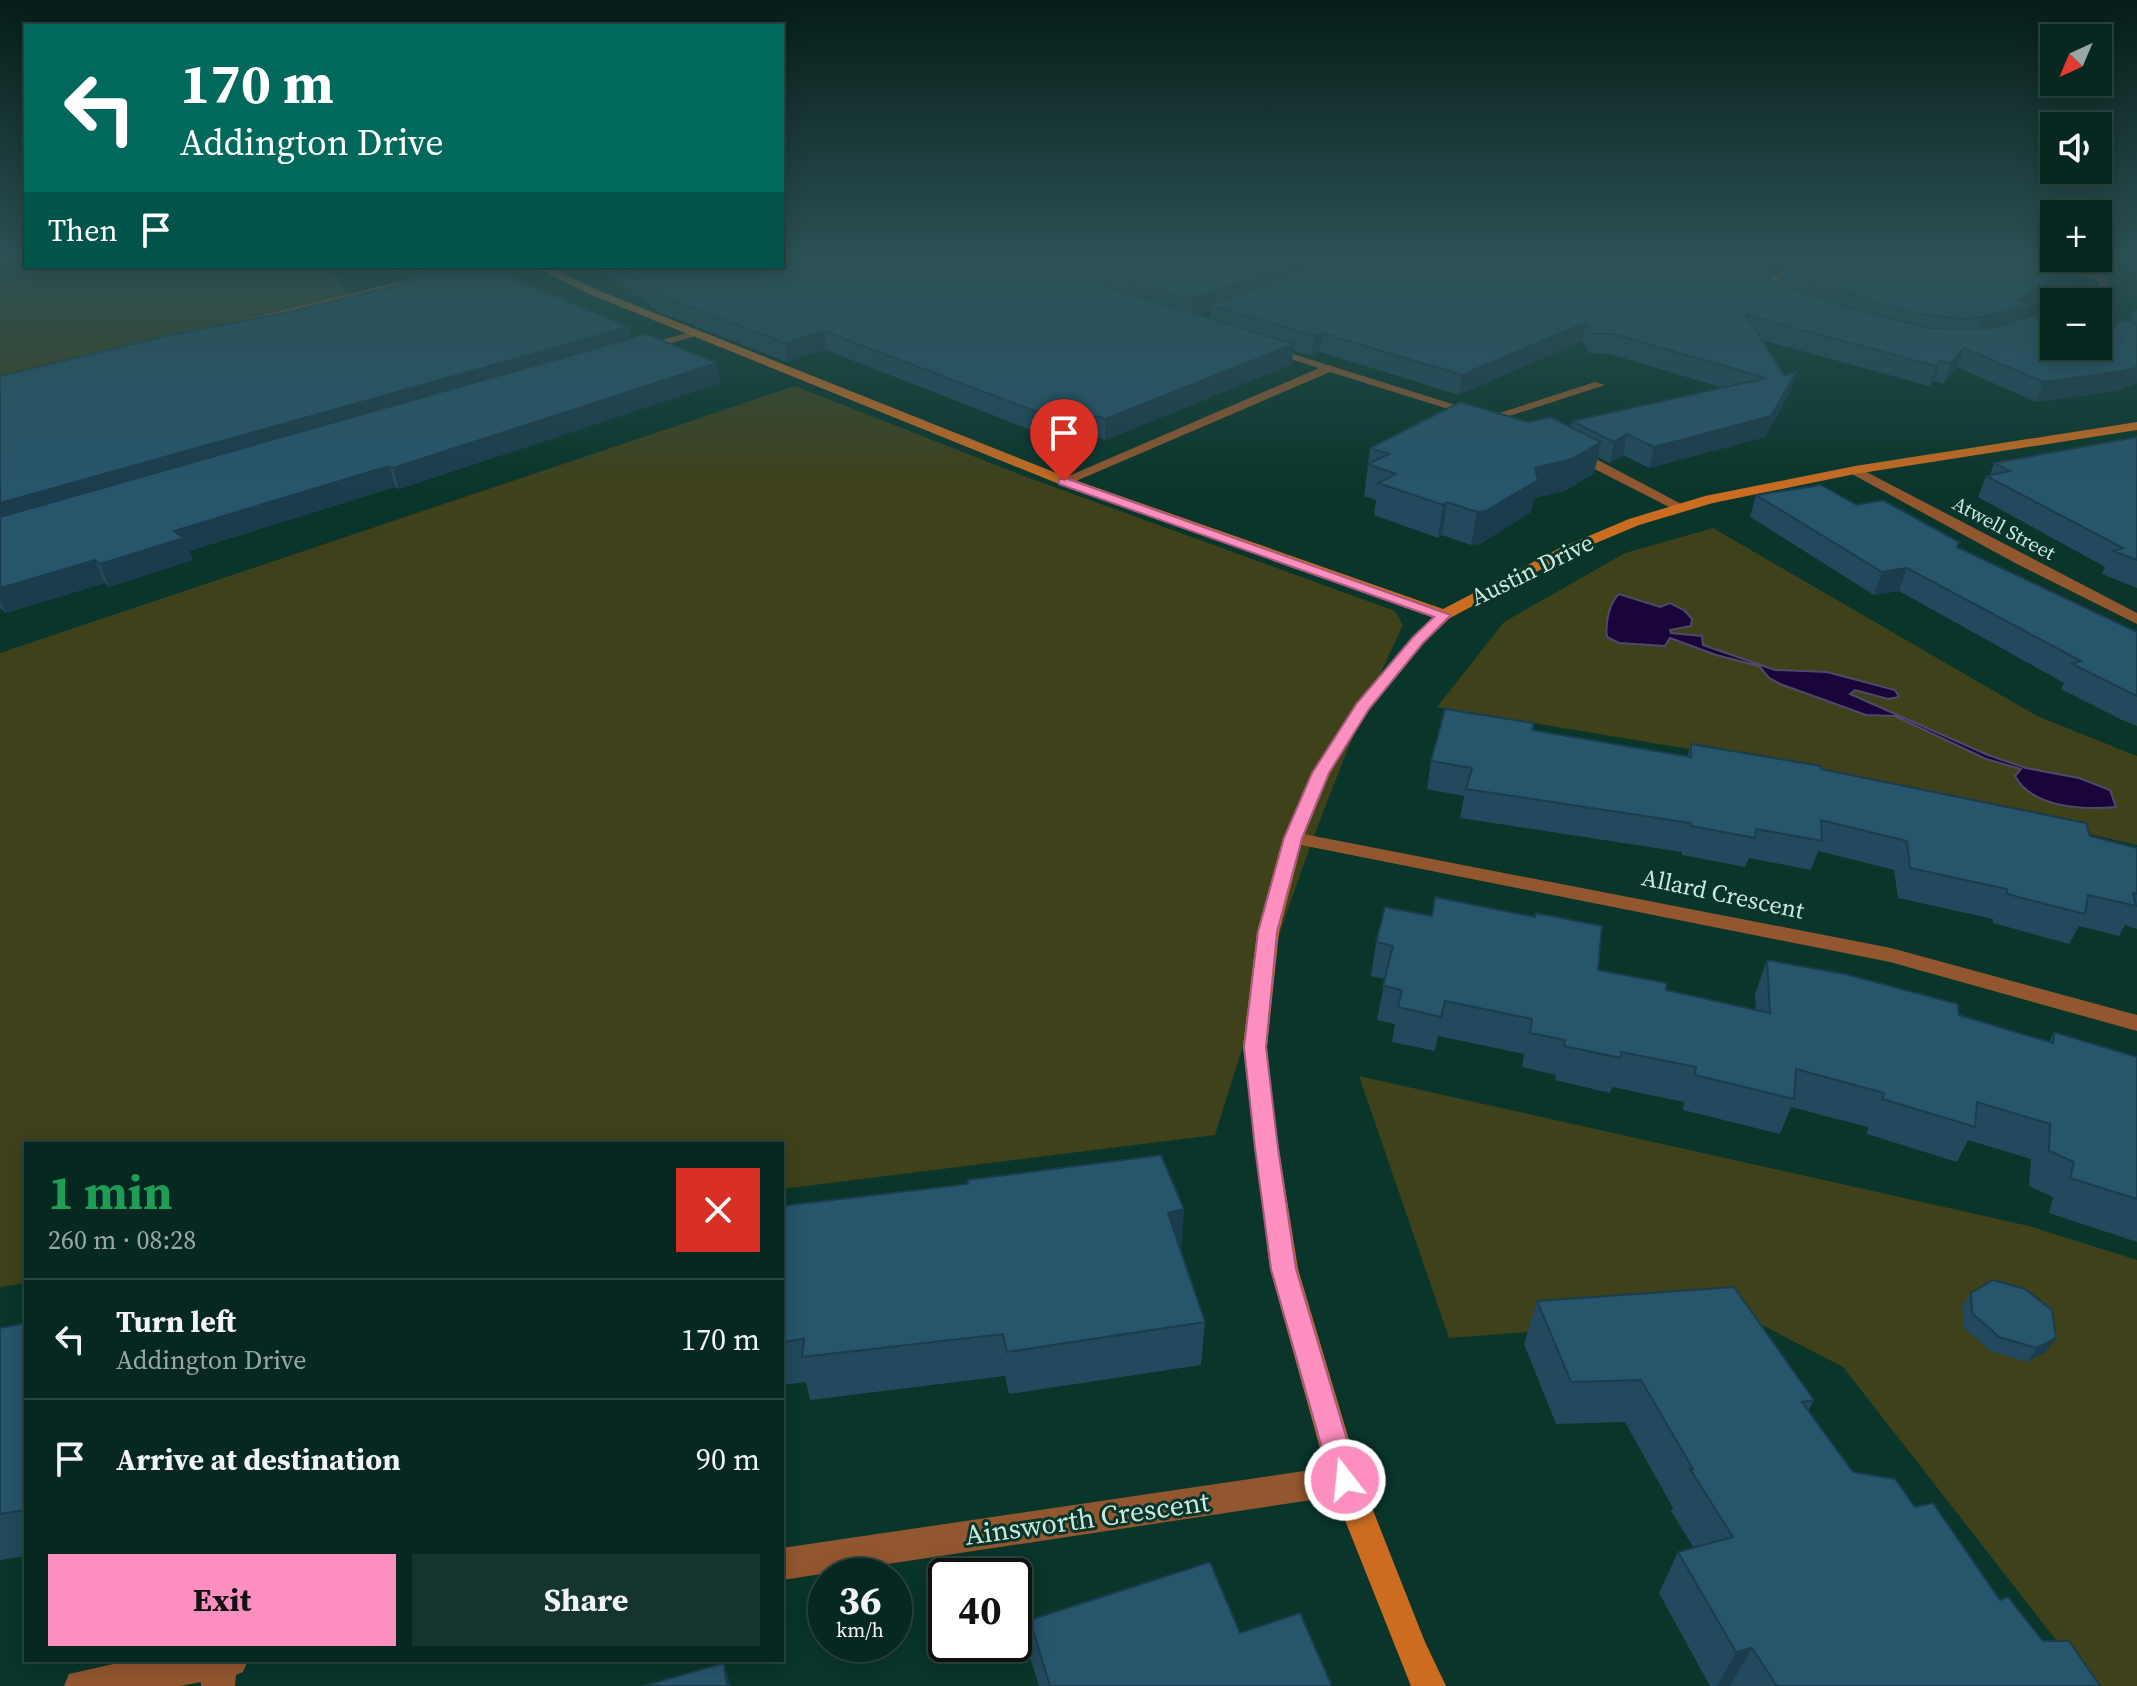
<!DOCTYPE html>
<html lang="en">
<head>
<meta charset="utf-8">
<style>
  :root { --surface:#072820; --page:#15342d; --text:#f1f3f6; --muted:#98a6a5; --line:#28443e; --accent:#fd8ec0 }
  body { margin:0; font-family:"Source Serif 4",serif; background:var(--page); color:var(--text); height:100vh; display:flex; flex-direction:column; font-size:30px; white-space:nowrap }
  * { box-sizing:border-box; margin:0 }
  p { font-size:26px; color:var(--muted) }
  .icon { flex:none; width:44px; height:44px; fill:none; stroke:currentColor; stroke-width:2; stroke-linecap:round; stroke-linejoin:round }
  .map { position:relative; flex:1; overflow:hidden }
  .drawer { position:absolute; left:24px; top:1142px; width:760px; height:520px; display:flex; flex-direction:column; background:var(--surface); border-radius:0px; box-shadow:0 4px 20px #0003,0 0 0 2px var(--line) }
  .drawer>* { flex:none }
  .top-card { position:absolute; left:24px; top:24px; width:760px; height:244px; border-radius:0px; box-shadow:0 4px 20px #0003,0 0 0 2px var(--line); background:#00695c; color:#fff; overflow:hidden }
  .needle { width:52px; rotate:224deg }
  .fabs { position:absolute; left:2040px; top:24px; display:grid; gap:16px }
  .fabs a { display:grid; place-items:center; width:72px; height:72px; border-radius:0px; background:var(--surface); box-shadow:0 4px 20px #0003,0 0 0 2px var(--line); font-size:40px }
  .speed { position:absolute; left:808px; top:1558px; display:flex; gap:16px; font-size:40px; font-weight:700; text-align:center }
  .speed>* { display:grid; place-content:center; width:104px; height:104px; border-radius:50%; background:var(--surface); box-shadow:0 4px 20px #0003,0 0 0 2px var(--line); line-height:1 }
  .speed small { font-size:20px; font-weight:400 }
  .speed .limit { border:4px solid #111; border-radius:12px; background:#fff; color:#111 }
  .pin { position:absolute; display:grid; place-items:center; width:68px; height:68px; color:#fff; margin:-82px -34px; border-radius:50% 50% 50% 0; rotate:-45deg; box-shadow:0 0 8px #0007 }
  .pin .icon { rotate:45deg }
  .me { position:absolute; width:88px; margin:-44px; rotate:344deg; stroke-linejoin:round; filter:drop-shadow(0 0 6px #0008) }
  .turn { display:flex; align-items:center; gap:28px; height:168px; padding:0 24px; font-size:36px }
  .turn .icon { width:104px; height:104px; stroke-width:2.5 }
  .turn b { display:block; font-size:56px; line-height:68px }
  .then { display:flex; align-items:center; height:76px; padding:0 24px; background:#0003; gap:16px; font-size:30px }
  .round { display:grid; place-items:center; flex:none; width:84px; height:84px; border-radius:0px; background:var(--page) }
  .summary { display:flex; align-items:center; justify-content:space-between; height:136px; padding:0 24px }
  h1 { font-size:48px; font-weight:700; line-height:60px; color:#1e9e55 }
  .primary-button { display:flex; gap:16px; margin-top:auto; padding:16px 24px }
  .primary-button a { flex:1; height:92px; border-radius:0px; background:var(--accent); color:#111; font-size:32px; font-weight:700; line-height:92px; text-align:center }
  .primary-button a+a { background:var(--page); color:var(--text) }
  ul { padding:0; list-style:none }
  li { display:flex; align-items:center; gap:24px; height:120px; padding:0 24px; border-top:2px solid var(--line) }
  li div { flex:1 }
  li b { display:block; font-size:30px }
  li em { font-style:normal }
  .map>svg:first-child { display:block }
  .green { fill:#3f411b }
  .water { fill:#19053a; stroke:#4f496b; stroke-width:2 }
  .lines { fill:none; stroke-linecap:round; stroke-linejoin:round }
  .street { fill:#93572f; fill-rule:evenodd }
  .secondary { fill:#cc6c21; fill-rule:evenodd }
  .wall { fill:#22495d; fill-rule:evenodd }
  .shaded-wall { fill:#1b3c4c }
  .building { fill:#27556c; stroke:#1b3c4c; stroke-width:2 }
  .route { fill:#fd8ec0; stroke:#a45c7d; stroke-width:2 }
  .labels { text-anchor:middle; stroke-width:6; stroke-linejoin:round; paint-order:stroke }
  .far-street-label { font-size:20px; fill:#cce8de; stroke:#09352a }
  .street-label { font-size:24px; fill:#cce8de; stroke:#09352a }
  .near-street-label { font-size:28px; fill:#cce8de; stroke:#09352a }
</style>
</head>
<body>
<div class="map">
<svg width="2137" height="1686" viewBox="0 0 2137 1686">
  <rect width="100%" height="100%" fill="#09352a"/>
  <g class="green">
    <path d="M0 256H26V266H328L348 296 0 379Z"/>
    <path d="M795 386 1021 475 1395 611 1403 625C1324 789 1269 961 1215 1135L782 1189V1144H26V1283L0 1287V653Z"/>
    <path d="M1713 528 2037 716 2137 756V845L1808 769 1437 707 1504 622 1625 553Z"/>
    <path d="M1359 1076 2029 1226 2137 1260V1686H2092L1843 1367 1745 1316 1449 1338Z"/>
  </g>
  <path class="water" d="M1619 594 1660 607 1670 603 1684 610 1692 619 1691 626 1670 630 1671 633 1702 636 1703 645 1775 670 1827 672 1895 690 1899 697 1888 699 1855 690 1850 694 1988 755 2026 768 2079 778 2110 790 2116 807C2084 810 2032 808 2015 776L2021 769 1986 759 1895 716 1866 715 1780 684 1769 678 1759 666 1716 655 1670 638 1665 646 1619 643 1607 637C1605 624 1609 603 1619 594Z"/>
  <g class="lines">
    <g class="street">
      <path d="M1812 256H1825L1775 284 1773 290 1783 296V300H1775L1764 293 1766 280Z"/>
      <path d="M2012 256C2044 256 2075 264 2105 276L2109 286 2089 302H2077L2099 285 2097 280Z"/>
      <path d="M463 266H481L215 331 209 328Z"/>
      <path d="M696 330 702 333 700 335 638 352 632 349Z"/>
      <path d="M1268 346 1484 414 1474 417 1330 372 1069 484 1057 481 1319 368 1264 351V347Z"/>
      <path d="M1595 382 1605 385 1494 421 1484 418Z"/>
      <path d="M1569 450H1579L1687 507 1685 510H1675L1569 456Z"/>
      <path d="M1855 466 2137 613V624L2017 564 1850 473 1848 470Z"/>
      <path d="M1293 832 1891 948 2137 1015V1031L1890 962 1286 842 1283 838 1286 834Z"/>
      <path d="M1345 1465 1356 1470 1361 1480 1356 1490 1345 1495 782 1580V1548Z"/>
      <path d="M131 1660H248L243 1672 236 1675 235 1686H201V1682L180 1686H64L69 1674Z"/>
    </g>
    <path class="secondary" d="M533 266H546L597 290 1069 478 1443 609 1560 548 1629 519 1705 496 1855 466 2137 422V430L1855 474 1713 503 1639 525 1570 554 1450 618 1424 643 1369 709 1330 773 1303 838 1279 932 1267 1047 1274 1118 1298 1269 1361 1480 1425 1642 1446 1686H1411L1329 1480 1270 1269 1243 1047 1257 932 1283 838 1312 773 1356 703 1433 617 1059 484 589 294Z"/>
  </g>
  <g class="wall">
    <path d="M782 256H1805L1766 277 1778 284 1782 271 2054 258H2098V256H2107L2091 267 2081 265 2076 277 2028 309 2024 318 2115 326 2129 322 2133 311 2137 309V383L2116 391 2036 402 1957 367 1944 383 1934 381 1929 386 1762 340 1784 375 1796 372 1790 392 1765 437 1649 468 1623 455 1610 463 1598 457 1594 473 1565 491 1534 498 1531 512 1480 544 1471 545 1442 535 1438 538 1374 515 1376 500 1364 496 1370 448 1528 422 1571 427 1572 421 1724 388 1609 354 1589 353 1582 341 1459 395 1320 352 1312 356 1293 350 1292 364 1105 440 1097 437 1074 447 826 350 787 362 660 312 596 266H782ZM1210 310V319L1198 315Z"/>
    <path d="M385 266H486L492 270 629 327 631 339 717 363 720 383 399 489 395 487 189 551 193 560 109 587 105 583 6 613 0 608V376L289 312 402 285V283L414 280 413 275 402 277Z"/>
    <path d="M2137 437V588L2102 574 2105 567 1978 497 1986 476 1990 475 1994 463Z"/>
    <path d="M1756 495 1857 505 1957 548 2137 632V726L2122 720 2061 689 2064 683 1899 591 1874 595 1750 517Z"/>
    <path d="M1532 730 1687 757 1691 744 1821 769 2137 848V929L2125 925 2119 936 2079 926 2069 944 1993 923V919L1898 898 1894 870 1818 851 1811 870 1749 858 1745 867 1682 855V852L1460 818 1464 796 1427 789 1431 761Z"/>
    <path d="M1376 942 1598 970 1666 990 1756 1010 1755 994 1767 960 2049 1042 2054 1032 2137 1057V1242L2049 1213 2053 1197 2029 1186 2031 1159 1968 1140 1957 1162 1867 1134 1868 1127 1791 1107 1780 1134 1683 1110 1684 1102 1612 1087 1610 1093 1555 1080 1556 1075 1522 1067 1524 1054 1438 1036 1435 1051 1392 1042 1395 1024 1377 1020 1385 979 1371 976Z"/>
    <path d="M782 1206 1184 1209 1181 1251 1205 1322 1201 1365 1009 1394 1005 1376 810 1400 806 1382 782 1385Z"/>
    <path d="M1971 1293 2056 1338 2046 1352 2027 1362 1990 1351 1964 1328 1962 1307Z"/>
    <path d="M1537 1301 1814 1400 1808 1411 1853 1472 1915 1507 2000 1600 2043 1641 2100 1686H1710L1659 1593 1678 1552 1694 1548 1671 1511 1673 1508 1625 1422 1556 1424 1524 1344Z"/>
    <path d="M26 1323V1556L0 1560V1328Z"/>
    <path d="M1030 1620 1240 1633 1332 1686H1039L1031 1661Z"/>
  </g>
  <g class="shaded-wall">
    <path d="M1313 256H1359L1210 305V310L1189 318 1190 300Z"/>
    <path d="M1777 256H1805L1765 277 1769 260Z"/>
    <path d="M2098 256H2107L2091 267 2094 258H2098Z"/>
    <path d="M2083 260 2076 277 2028 309 2022 322 1977 336 1983 317 2018 301Z"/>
    <path d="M400 266H451L411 268 413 275 402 277Z"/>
    <path d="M1586 322 1582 341 1459 395 1462 375Z"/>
    <path d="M629 327 632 345 0 528V503Z"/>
    <path d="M824 331 826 350 787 362 785 343Z"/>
    <path d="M1322 333 1320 352 1312 356 1314 336Z"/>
    <path d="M1294 344 1292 364 1105 440V419Z"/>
    <path d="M1964 348 1957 367 1944 383 1951 363Z"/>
    <path d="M1941 361 1934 381 1929 386 1936 366Z"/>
    <path d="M717 363 720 383 399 489 393 468Z"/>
    <path d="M2137 367V383L2116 391 2036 402 2043 382Z"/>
    <path d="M1796 372 1790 392 1765 437 1649 468 1654 447Z"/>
    <path d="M1097 416V437L1074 447V426Z"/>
    <path d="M1627 434 1623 455 1610 463 1614 442Z"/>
    <path d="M1601 442 1594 473 1565 491 1534 498 1531 512 1480 544 1471 545 1477 512 1535 468Z"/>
    <path d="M389 466 395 487 189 551 193 560 109 587 100 564 174 531Z"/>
    <path d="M1447 502 1442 535 1438 538 1443 505Z"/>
    <path d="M95 560 105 583 6 613 0 601V588Z"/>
    <path d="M1907 568 1899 591 1874 595 1882 572Z"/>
    <path d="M1184 1209 1181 1252 1168 1213Z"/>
    <path d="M2056 1338 2046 1352 2027 1362 2037 1348Z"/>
    <path d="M1752 1648 1730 1686H1717L1736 1652Z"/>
    <path d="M724 1663 731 1686H727Z"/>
  </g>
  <g class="building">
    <path d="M782 256H1004L1294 344 1105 419 1097 416 1074 426 824 331 785 343 657 294 617 266H782Z"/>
    <path d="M1051 256H1313L1190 300Z"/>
    <path d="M1347 256H1777L1769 260 1766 276 1782 286 1853 309 1928 328 1989 329 2052 310H2054V346H2098V322L2115 326 2122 320 2137 324V367L2125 371 2043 382 1964 348 1951 363 1941 361 1936 366 1746 315 1784 375 1796 372 1771 416 1654 447 1627 434 1614 442 1572 421 1767 378 1613 334H1592L1586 322 1462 375 1322 333 1314 336 1210 305Z"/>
    <path d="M1806 256H2054V258H2076L2083 260 2018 301 2029 304 1983 317 1960 319 1911 313 1782 271Z"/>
    <path d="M419 266H486L492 270 629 327 0 503V376L166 336 289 312 405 284 402 283 426 277 411 268Z"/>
    <path d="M646 334 717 363 393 468 389 466 174 531 184 538 100 564 95 560 0 588V517Z"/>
    <path d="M1460 402 1528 422 1550 417 1601 442 1572 459 1535 468 1538 480 1486 511 1477 512 1447 502 1443 505 1378 483 1396 474 1368 464 1389 454 1370 448Z"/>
    <path d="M2137 437V560L2113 551 2123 548 1986 476 2010 471 1994 463Z"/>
    <path d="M1821 485 1857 505 1883 500 1959 542 1957 547 2137 632V696L2072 664 2081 661 1907 568 1882 572 1756 495Z"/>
    <path d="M1445 709 1534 723 1532 730 1691 757V744L1821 766V769L2086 823 2090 836 2137 848V894L2133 893 2136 906 2088 895 2085 914 2007 894V889L1910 868 1907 841 1821 820 1822 841 1756 829 1755 838 1691 826V823L1466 789 1472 768 1431 761Z"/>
    <path d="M1435 897 1535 917 1536 913 1602 926 1598 970 1667 983 1666 990 1770 1013 1767 960 1845 974 1958 1004 1959 1015 2053 1043 2054 1032 2137 1057V1199L2070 1178 2074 1162 2049 1151 2050 1124 1977 1102 1975 1127 1883 1099 1884 1093 1796 1069 1794 1099 1695 1075 1696 1067 1621 1052V1058L1564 1046 1565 1040 1530 1033 1532 1019 1445 1001 1441 1017 1398 1007 1402 990 1383 986 1393 946 1376 942 1385 907 1432 916Z"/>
    <path d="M1161 1155 1184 1209 1168 1213 1205 1322 1007 1352 1003 1334 802 1357 804 1339 782 1342V1206L968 1184 967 1180Z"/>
    <path d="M1993 1280 2025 1289 2052 1310 2056 1338 2037 1348 1999 1337 1972 1313 1971 1293Z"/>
    <path d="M1734 1287 1814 1400 1802 1402 1853 1472 1895 1479 1915 1507 1933 1503 2000 1600 2008 1597 2043 1641H2069L2100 1686H1777L1752 1648 1736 1652 1678 1552 1733 1537 1690 1469H1693L1641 1380 1571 1382 1537 1301Z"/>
    <path d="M26 1323V1510L0 1514V1328Z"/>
    <path d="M1210 1562 1240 1633 1300 1613 1332 1686H1050L1030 1620Z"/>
    <path d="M724 1663 727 1686H643Z"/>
  </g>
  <linearGradient id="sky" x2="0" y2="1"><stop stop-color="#051d17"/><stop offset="0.52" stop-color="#2c5155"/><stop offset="1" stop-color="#2c5155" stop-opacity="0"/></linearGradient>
  <rect width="2137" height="492" fill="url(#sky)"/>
  <path class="route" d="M1059 479H1068L1451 615 1423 643 1369 709 1329 773 1302 838 1277 932 1266 1047 1278 1148 1296 1269 1359 1480 1355 1489 1345 1493 1335 1489 1331 1480 1271 1269 1255 1148 1244 1047 1258 932 1284 838 1312 773 1357 703 1413 637 1434 617 1059 484Z"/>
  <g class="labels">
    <g class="far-street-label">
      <text transform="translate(2004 528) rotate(28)" y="7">Atwell Street</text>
    </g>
    <g class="street-label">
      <text transform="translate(1532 570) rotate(-26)" y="8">Austin Drive</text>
      <text transform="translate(1723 894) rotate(12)" y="8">Allard Crescent</text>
    </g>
    <g class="near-street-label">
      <text transform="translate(1087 1518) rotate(-8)" y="10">Ainsworth Crescent</text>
    </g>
  </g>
</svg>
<div class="fabs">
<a><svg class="needle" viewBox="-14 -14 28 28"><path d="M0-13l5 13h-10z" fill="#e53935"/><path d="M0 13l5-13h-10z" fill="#98a6a5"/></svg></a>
<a><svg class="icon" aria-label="sound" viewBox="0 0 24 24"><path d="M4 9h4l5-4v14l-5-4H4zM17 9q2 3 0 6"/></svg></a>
<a>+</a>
<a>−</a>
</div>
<div class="speed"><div>36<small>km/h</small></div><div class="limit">40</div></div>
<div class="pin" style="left:1064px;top:481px;background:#d93025"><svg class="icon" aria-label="arrive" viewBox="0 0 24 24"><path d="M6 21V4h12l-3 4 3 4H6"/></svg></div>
<svg class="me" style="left:1345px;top:1480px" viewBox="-20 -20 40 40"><circle r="17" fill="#fd8ec0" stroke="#fff" stroke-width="3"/><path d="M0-11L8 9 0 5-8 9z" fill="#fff"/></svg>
<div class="top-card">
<div class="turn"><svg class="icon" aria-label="left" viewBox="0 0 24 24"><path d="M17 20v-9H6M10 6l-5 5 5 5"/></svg><div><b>170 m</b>Addington Drive</div></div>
<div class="then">Then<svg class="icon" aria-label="arrive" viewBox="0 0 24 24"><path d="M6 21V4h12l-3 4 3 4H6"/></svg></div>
</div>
<section class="drawer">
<div class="summary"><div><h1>1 min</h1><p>260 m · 08:28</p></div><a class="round" style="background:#d93025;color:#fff"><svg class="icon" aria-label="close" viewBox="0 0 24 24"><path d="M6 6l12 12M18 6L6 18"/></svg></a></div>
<ul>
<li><svg class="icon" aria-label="left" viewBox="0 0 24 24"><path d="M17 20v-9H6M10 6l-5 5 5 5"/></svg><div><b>Turn left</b><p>Addington Drive</p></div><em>170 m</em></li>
<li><svg class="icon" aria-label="arrive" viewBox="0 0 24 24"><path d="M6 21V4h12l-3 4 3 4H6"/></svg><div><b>Arrive at destination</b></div><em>90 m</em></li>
</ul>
<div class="primary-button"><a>Exit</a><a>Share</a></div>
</section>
</div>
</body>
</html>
